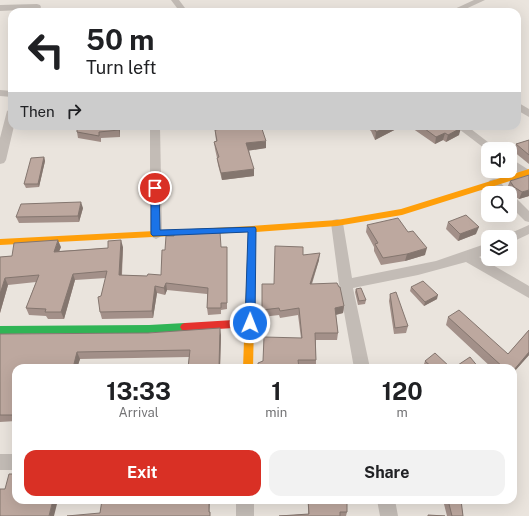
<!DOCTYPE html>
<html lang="en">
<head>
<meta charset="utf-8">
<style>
  :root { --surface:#fff; --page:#f2f2f2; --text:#202124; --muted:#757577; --accent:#d93025 }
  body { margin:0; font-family:"Public Sans",sans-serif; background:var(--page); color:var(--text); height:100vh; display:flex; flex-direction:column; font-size:15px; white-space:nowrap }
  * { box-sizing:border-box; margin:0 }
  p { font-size:13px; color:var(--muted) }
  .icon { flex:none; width:22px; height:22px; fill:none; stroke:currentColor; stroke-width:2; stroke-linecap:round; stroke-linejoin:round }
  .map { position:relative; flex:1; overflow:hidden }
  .side { position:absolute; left:12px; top:364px; width:505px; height:140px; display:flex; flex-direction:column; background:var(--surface); border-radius:12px; box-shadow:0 4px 16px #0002 }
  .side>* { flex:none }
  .guide { position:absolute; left:8px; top:8px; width:513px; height:122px; border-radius:12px; box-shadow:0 4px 16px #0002; background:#fff; color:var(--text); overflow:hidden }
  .tools { position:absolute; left:481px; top:142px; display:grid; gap:8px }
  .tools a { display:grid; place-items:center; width:36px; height:36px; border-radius:8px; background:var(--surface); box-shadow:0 4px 16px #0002; font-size:20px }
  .pin { position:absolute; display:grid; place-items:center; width:34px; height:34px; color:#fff; margin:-17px; border:2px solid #fff; border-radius:50%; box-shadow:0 1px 4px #0007 }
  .me { position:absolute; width:44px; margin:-22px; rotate:1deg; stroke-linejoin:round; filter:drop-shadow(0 0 3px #0008) }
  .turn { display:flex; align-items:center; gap:14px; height:84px; padding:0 12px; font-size:18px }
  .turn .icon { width:52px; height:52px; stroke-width:2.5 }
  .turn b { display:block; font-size:28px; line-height:34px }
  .then { display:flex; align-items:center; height:38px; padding:0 12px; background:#0003; gap:8px; font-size:15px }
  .eta { display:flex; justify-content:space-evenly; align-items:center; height:68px; text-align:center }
  .eta b { font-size:24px; font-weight:700; line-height:28px }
  .action { display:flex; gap:8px; margin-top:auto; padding:8px 12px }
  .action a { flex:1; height:46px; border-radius:12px; background:var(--accent); color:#fff; font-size:16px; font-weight:700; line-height:46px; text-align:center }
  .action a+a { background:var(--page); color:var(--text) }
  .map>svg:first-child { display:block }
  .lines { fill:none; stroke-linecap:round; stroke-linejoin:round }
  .street { fill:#c3bcb6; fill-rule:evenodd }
  .fast { fill:#30b455; fill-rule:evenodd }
  .slow { fill:#ff9f0a; fill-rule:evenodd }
  .jam { fill:#e5322d; fill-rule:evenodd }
  .wall { fill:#a39089 }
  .shaded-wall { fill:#84766f }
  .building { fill:#bda89f; stroke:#84766f }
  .route { fill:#1a73e8; stroke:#114b97 }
</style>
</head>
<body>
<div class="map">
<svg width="529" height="516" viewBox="0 0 529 516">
  <rect width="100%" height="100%" fill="#eae4dd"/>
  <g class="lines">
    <g class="street">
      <path d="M171 0H179L188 12H180Z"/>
      <path d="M474 0H485L459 12H448Z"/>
      <path d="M37 4 40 5 41 7 40 9 0 11V5Z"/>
      <path d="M0 90 12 91V97L0 96Z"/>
      <path d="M517 102 529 109V117L517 110Z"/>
      <path d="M12 108V126H14L6 160 4 163 0 164V138L7 111Z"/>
      <path d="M150 126H160L162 234 160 237 156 239 152 237 150 234Z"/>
      <path d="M455 126H467L497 149H488V151Z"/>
      <path d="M510 158 529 170V176H522L510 167Z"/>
      <path d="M494 179 498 180 510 193H497L488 183 490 180Z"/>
      <path d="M510 195 514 196 529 211V222L525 221 510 206Z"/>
      <path d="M337 219 341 220 343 223 352 278 436 261 488 243V253L479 257 529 286V298L466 262 418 275 353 288 370 368H354L339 284 331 223 333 220Z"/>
      <path d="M529 225V234L510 243V237H504L506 235Z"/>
      <rect x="0" y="454" width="16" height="16"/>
      <rect x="236" y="500" width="18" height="16"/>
      <path d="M377 500H395L398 516H380Z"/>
    </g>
    <path class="fast" d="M185 323 188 324 190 327 188 330 185 331 149 333 0 334V326L149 325Z"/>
    <path class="slow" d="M529 169V175L402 215 337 226 256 232 253 368H243L248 232 0 245V239L252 226 337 220 401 209Z"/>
    <path class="jam" d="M250 319 253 320 255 323 253 326 250 327 185 331 182 330 180 327 182 324 185 323Z"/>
  </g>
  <g class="wall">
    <path d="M77 126H120V137L101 138V142L78 138 77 132Z"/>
    <path d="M219 126H242L266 148 249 150 254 176 222 180 218 165 217 158 215 149 214 142 216 141 215 130 220 129Z"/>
    <path d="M365 126H402L375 140 371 131Z"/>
    <path d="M409 126H457L459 135 446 142 443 140 435 144Z"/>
    <path d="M529 140V164L513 151 516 144Z"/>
    <path d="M44 157 45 161 39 187 26 188 24 184Z"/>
    <path d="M169 181 170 197H163L162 194Z"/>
    <path d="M510 181 529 196 519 199 511 194 507 188Z"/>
    <path d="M83 208 79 222 19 223 16 217Z"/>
    <path d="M448 222 476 234 458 241 446 229Z"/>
    <path d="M367 225 408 232 425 255 405 261 381 265 374 251V247L366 232Z"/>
    <path d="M61 247 59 251 123 247 122 275 147 276 161 275 221 247H227V309L221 310V314L208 315 207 308V294L167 290 165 295 157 293 153 318 102 319 100 312 101 296 106 278 75 280 64 319H48L46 316 29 315 26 308 36 282 8 285 0 313V257L12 256Z"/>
    <path d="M303 255 319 260 312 284 344 306 343 313 336 315 338 333 337 340H316V367L298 366 263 361 301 338 298 315 280 318 279 315 262 317V284H274Z"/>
    <path d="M411 287 437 299 424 306 410 291Z"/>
    <path d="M356 289 366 300 365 304 358 305 355 292Z"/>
    <path d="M390 294 408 326 406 333 394 334 389 301Z"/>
    <path d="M448 317 508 354 529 330V355L513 373V368H492L446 325Z"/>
    <path d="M0 334 221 335 220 368H188L189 357 80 359 77 368H16V421L0 422Z"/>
    <path d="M425 361 451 368H428L424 364Z"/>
    <path d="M458 365 479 368H457Z"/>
    <path d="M308 500H347V512L346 516H279L308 514Z"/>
    <path d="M443 500H465L463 503H461L463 516H447Z"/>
  </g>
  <g class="shaded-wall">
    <path d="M119 126H120V137L119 130Z"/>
    <path d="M389 126H402L375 140 376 132Z"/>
    <path d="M461 128 459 135 446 142 448 135Z"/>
    <path d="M445 133 443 140 435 144 436 137Z"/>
    <path d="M266 141V148L247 151 246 143Z"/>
    <path d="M44 157 45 161 39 187 38 184Z"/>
    <path d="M254 169V176L222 180 221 173Z"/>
    <path d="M529 190V196L519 199 522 192Z"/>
    <path d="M81 202 83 208 79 222 78 216Z"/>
    <path d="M479 227 476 234 458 241 460 234Z"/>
    <path d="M58 240 61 247 56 259 54 252Z"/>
    <path d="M121 240 123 247 121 282 119 275Z"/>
    <path d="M427 248 425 255 405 261 407 254Z"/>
    <path d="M320 253 319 260 309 291 310 284Z"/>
    <path d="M73 274 75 280 64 319 61 312Z"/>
    <path d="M5 278 8 285 0 313V294Z"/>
    <path d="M166 283 167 290 165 295 164 288Z"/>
    <path d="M155 286 157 293 153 318 152 311Z"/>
    <path d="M438 295 437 299 424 306 425 302Z"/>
    <path d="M344 306 343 313 334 315 335 308Z"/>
    <path d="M220 328 221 335 220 368H219Z"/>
    <path d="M77 352 80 359 77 368H73Z"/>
    <path d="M529 352V355L513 373V371Z"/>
    <path d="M53 500H58L54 516H49Z"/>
    <path d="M209 500H210L209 516Z"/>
  </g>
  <g class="building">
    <path d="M77 126H119V130L99 132V136L77 132Z"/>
    <path d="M220 126H242V127L261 126 266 141 246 143 254 169 221 173 217 158 219 157 214 142 217 141 215 130 221 129Z"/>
    <path d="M373 126H389L376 132Z"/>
    <path d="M421 126H457L461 128 448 135 445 133 436 137Z"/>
    <path d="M529 140V155L516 144Z"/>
    <path d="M44 157 38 184H24L31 158Z"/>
    <path d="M529 175V190L522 192 514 187 510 181Z"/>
    <path d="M169 181 170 193 162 194V182Z"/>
    <path d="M81 202 78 216 16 217 21 204Z"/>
    <path d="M466 215 479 227 460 234 448 222Z"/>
    <path d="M398 218 408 232 413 231 427 248 407 254 383 258 375 244 378 243 367 225Z"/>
    <path d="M220 232 221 247H227V303H221V308H207L208 288 166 283 164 288 155 286 152 311 100 312 98 297 101 296 107 271 73 274 61 312H45L46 309 26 308 39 275 5 278 0 294V257L12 256 14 243 58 240 54 252 108 248V241L121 240 119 275 147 276 148 274 161 275 162 250H165L166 236H174V234Z"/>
    <path d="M275 246 303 247V255L320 253 310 284 337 283 339 287H340L344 306 335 308 338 333H315L316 360H298L299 368H258V363L263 361 264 337 302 338 299 308 280 311 279 308 262 310V284H274Z"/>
    <path d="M423 281 438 295 425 302 411 287Z"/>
    <path d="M361 288 366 300 359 301 356 289Z"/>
    <path d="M396 292 408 326 395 328 390 294Z"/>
    <path d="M459 310 508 354 529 330V352L513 371V368H504L448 317Z"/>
    <path d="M220 328 219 368H188L190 350 77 352 73 368H16V415H0V334L148 333Z"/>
    <path d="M435 353 451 368H433L425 361Z"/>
    <path d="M470 357 479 368H462L458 365Z"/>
    <path d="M9 474H16V500H53L49 516H0V489H5Z"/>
    <path d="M102 500H209V512H210V516H67L100 513Z"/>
    <path d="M308 500H347V512H340V516H279L309 514Z"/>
    <path d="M448 500H461L463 516H452Z"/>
    <path d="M428 515 445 516H428Z"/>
  </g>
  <path class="route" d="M155 185 159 188 160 230 255 227 256 229 255 323 253 325H246L245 323 248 232 153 236 151 234V188Z"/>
</svg>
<div class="tools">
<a><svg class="icon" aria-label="sound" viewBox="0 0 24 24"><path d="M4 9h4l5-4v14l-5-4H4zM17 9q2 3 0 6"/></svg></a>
<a><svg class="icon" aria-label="search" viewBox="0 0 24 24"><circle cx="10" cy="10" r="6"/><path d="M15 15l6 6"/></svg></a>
<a><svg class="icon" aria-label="layers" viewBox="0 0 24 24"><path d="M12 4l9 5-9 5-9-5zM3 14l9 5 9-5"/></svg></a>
</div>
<div class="pin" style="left:155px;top:188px;background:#d93025"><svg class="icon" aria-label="arrive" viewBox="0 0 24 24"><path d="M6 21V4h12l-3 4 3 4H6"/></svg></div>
<svg class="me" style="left:250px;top:323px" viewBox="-20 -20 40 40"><circle r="17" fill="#1a73e8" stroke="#fff" stroke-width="3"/><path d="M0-11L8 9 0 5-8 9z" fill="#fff"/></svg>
<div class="guide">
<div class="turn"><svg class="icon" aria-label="left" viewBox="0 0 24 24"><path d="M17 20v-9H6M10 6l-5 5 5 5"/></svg><div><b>50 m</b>Turn left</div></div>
<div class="then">Then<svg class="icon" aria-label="right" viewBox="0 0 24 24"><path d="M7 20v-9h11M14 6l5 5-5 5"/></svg></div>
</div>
<section class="side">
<div class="eta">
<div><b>13:33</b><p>Arrival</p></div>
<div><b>1</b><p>min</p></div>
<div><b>120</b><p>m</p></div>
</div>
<div class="action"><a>Exit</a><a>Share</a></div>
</section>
</div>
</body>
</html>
